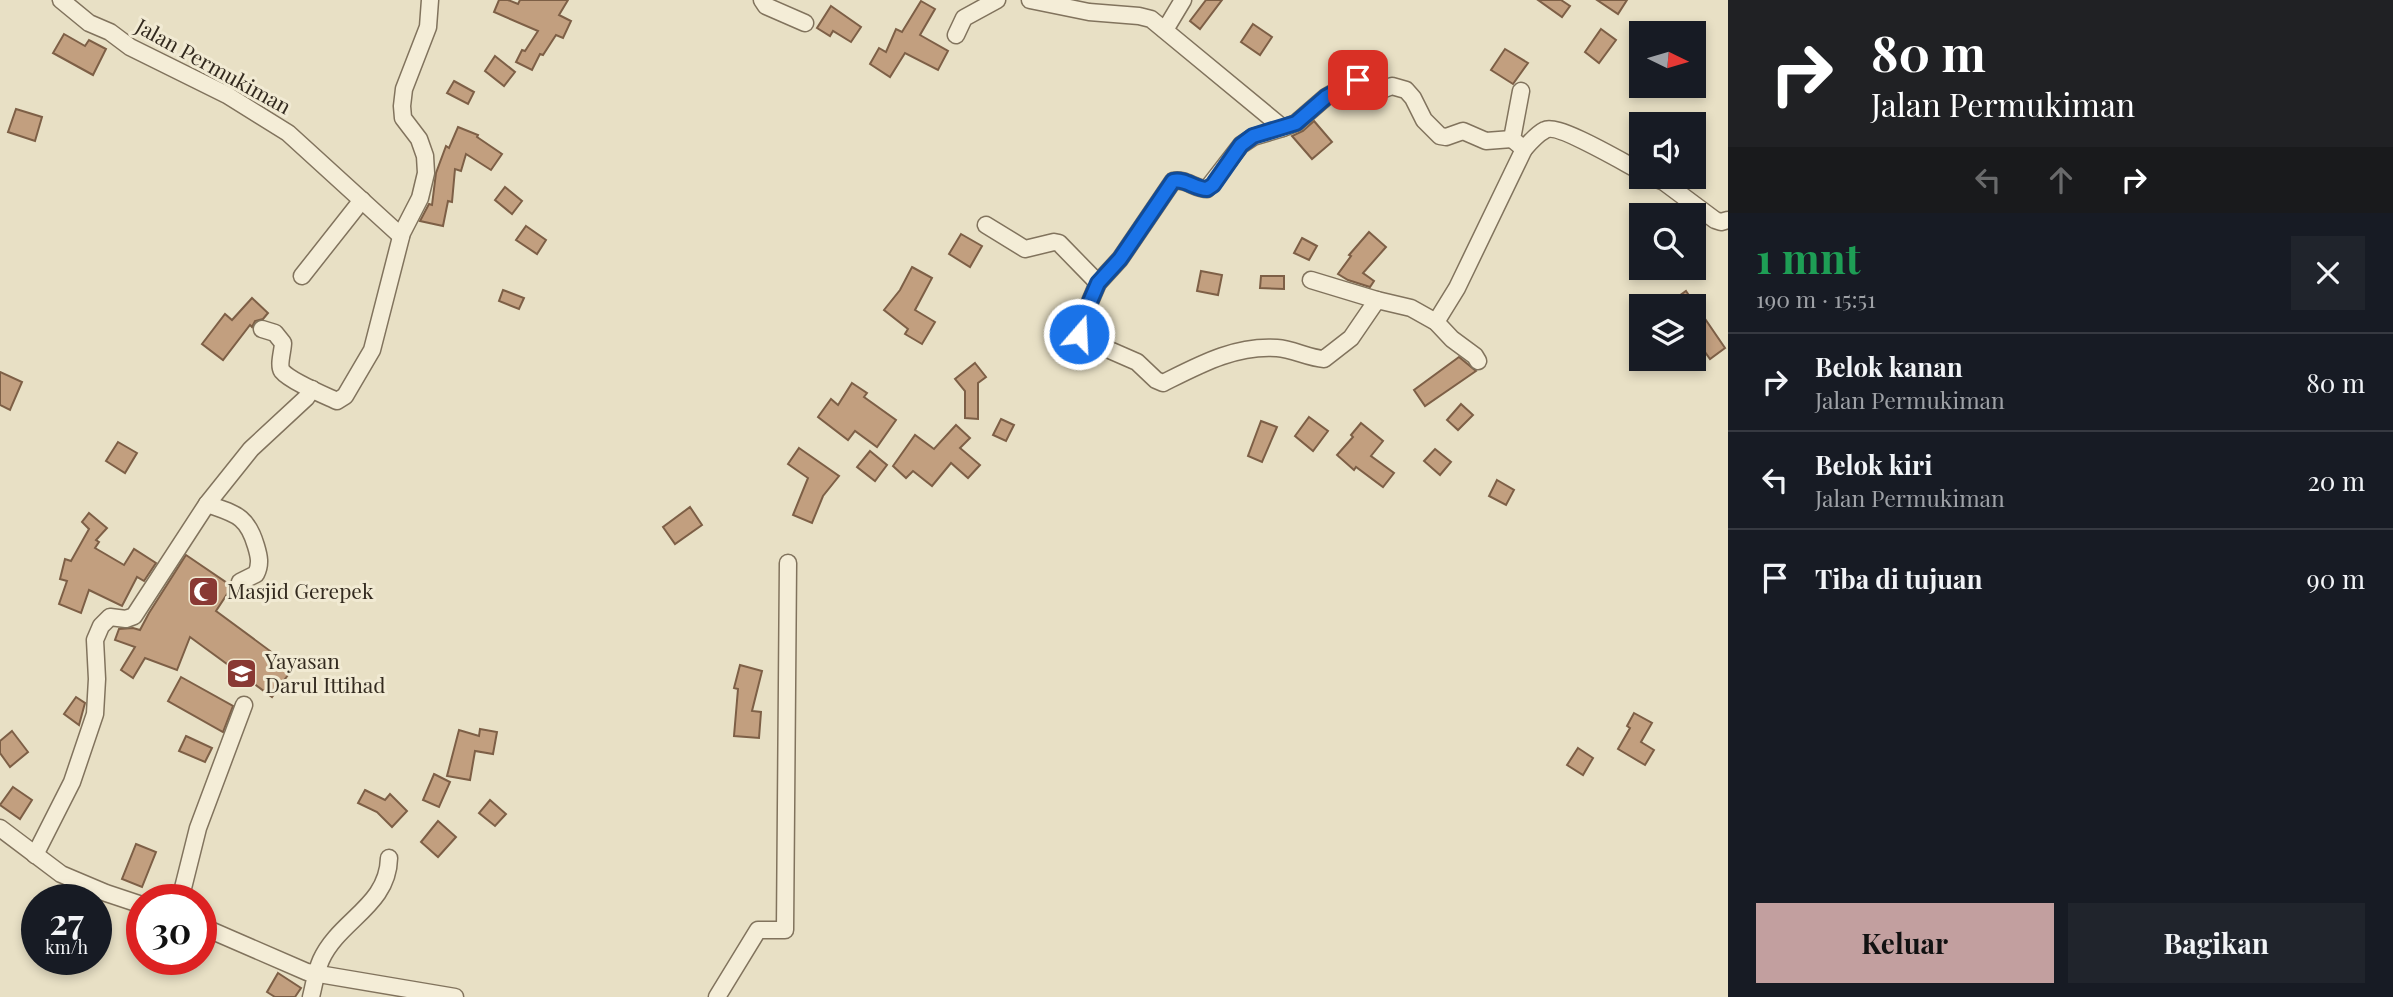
<!DOCTYPE html>
<html lang="id">
<head>
<meta charset="utf-8">
<style>
  :root { --surface:#171b24; --page:#20242c; --text:#f1f3f6; --muted:#9ea1a6; --line:#363941; --accent:#c29f9f }
  body { margin:0; font-family:"Playfair Display",serif; background:var(--page); color:var(--text); height:100vh; display:flex; flex-direction:column; font-size:26px; white-space:nowrap }
  * { box-sizing:border-box; margin:0 }
  p { font-size:23px; color:var(--muted) }
  .icon { flex:none; width:38px; height:38px; fill:none; stroke:currentColor; stroke-width:2; stroke-linecap:round; stroke-linejoin:round }
  .map { position:relative; flex:1; overflow:hidden }
  .side { display:flex; flex-direction:column; background:var(--surface); width:665px }
  .side>* { flex:none }
  .top-card { background:#202124; color:#fff; overflow:hidden }
  .needle { width:46px; rotate:95deg }
  .controls { position:absolute; left:1629px; top:21px; display:grid; gap:14px }
  .controls a { display:grid; place-items:center; width:77px; height:77px; border-radius:0px; background:var(--surface); box-shadow:0 4px 10px #0003; font-size:35px }
  .speed { position:absolute; left:21px; top:884px; display:flex; gap:14px; font-size:35px; font-weight:700; text-align:center }
  .speed>* { display:grid; place-content:center; width:91px; height:91px; border-radius:50%; background:var(--surface); box-shadow:0 4px 10px #0003; line-height:1 }
  .speed small { font-size:18px; font-weight:400 }
  .speed .limit { border:10px solid #d22; background:#fff; color:#111 }
  .pin { position:absolute; display:grid; place-items:center; width:60px; height:60px; color:#fff; margin:-30px; border-radius:14px; box-shadow:0 4px 10px #0006 }
  .me { position:absolute; width:77px; margin:-38px; rotate:19deg; stroke-linejoin:round; filter:drop-shadow(0 0 5px #0008) }
  .turn { display:flex; align-items:center; gap:24px; height:147px; padding:0 28px; font-size:32px }
  .turn .icon { width:91px; height:91px; stroke-width:2.5 }
  .turn b { display:block; font-size:49px; line-height:60px }
  .lanes { display:flex; align-items:center; height:66px; padding:0 28px; background:#0003; justify-content:center; gap:35px; direction:ltr }
  .lanes .off { opacity:.35 }
  .round { display:grid; place-items:center; flex:none; width:74px; height:74px; border-radius:0px; background:var(--page) }
  .overview { display:flex; align-items:center; justify-content:space-between; height:119px; padding:0 28px }
  h1 { font-size:42px; font-weight:700; line-height:52px; color:#1e9e55 }
  .cta { display:flex; gap:14px; margin-top:auto; padding:14px 28px }
  .cta a { flex:1; height:80px; border-radius:0px; background:var(--accent); color:#111; font-size:28px; font-weight:700; line-height:80px; text-align:center }
  .cta a+a { background:var(--page); color:var(--text) }
  ul { padding:0; list-style:none }
  li { display:flex; align-items:center; gap:21px; height:98px; padding:0 28px; border-top:2px solid var(--line) }
  li div { flex:1 }
  li b { display:block; font-size:26px }
  li em { font-style:normal }
  main { display:flex; flex:1; min-height:0 }
  .map>svg:first-child { display:block }
  .building { fill:#c29f7f; stroke:#7d5f46; stroke-width:2 }
  .lines { fill:none; stroke-linecap:round; stroke-linejoin:round }
  .minor-casing { stroke:#81735d; stroke-width:19 }
  .minor { stroke:#f4edd7; stroke-width:16 }
  .route-casing { stroke:#114b97; stroke-width:18 }
  .route { stroke:#1a73e8; stroke-width:12 }
  .labels { text-anchor:middle; stroke-width:6; stroke-linejoin:round; paint-order:stroke }
  .street-label { font-size:21px; fill:#332a1f; stroke:#f1ead3 }
  .poi-label { font-size:21px; fill:#332a1f; stroke:#f1ead3; text-anchor:start }
</style>
</head>
<body>
<main>
<div class="map">
<svg width="1728" height="997" viewBox="0 0 1728 997">
  <rect width="100%" height="100%" fill="#e8e0c5"/>
  <g class="building">
    <path d="M499 0H508L518 4 520 0H568L559 15 571 21 563 38 556 35 543 55 540 54 532 70 516 62 522 50 525 51 538 31 494 12Z"/>
    <path d="M1206 0H1222L1200 29 1190 21Z"/>
    <path d="M1538 0H1561L1570 6 1562 17Z"/>
    <path d="M1597 0H1627L1618 14Z"/>
    <path d="M921 1 935 9 920 35 948 51 938 70 905 53 890 77 870 64 879 48 886 52 896 29 902 32Z"/>
    <path d="M831 6 861 27 851 42 833 31 830 36 817 28Z"/>
    <path d="M1253 24 1272 37 1260 55 1241 42Z"/>
    <path d="M1601 29 1616 40 1599 63 1585 52Z"/>
    <path d="M64 34 85 46 89 40 106 49 93 75 53 53Z"/>
    <path d="M1505 49 1528 63 1513 84 1491 70Z"/>
    <path d="M495 56 515 72 504 86 485 71Z"/>
    <path d="M454 81 474 92 468 104 447 93Z"/>
    <path d="M16 109 42 117 35 141 8 132Z"/>
    <path d="M1314 121 1332 142 1312 159 1292 136 1303 131Z"/>
    <path d="M458 127 478 135 477 137 502 154 491 170 466 154 461 171 455 169 452 202 448 201 443 226 420 221 429 204 432 205 436 173 446 146 449 148Z"/>
    <path d="M505 187 522 201 512 214 495 200Z"/>
    <path d="M526 226 546 240 537 254 516 240Z"/>
    <path d="M1369 232 1386 247 1363 273 1374 281 1370 287 1348 280 1338 274 1351 256 1349 255Z"/>
    <path d="M961 234 982 246 970 267 949 254Z"/>
    <path d="M1302 238 1317 246 1309 260 1294 253Z"/>
    <path d="M912 267 932 278 915 310 935 322 922 344 905 334 908 329 884 310 900 290Z"/>
    <path d="M1201 271 1222 275 1218 295 1197 291Z"/>
    <path d="M1261 276H1284V289L1260 288Z"/>
    <path d="M503 290 524 298 519 309 499 301Z"/>
    <path d="M1686 291 1725 348 1710 359 1700 345 1703 343 1694 329V306H1665Z"/>
    <path d="M252 298 268 313 263 319 255 321 252 327 250 325 223 360 202 344 225 314 232 320Z"/>
    <path d="M1459 357 1476 371 1425 406 1414 390Z"/>
    <path d="M975 363 986 377 978 383V419L965 418V391L955 379Z"/>
    <path d="M0 372 22 382 10 410 0 405Z"/>
    <path d="M852 383 867 393 864 397 896 420 877 447 855 431 848 440 818 417 831 399 838 405Z"/>
    <path d="M1461 404 1473 415 1458 430 1447 420Z"/>
    <path d="M1309 417 1328 431 1313 451 1295 436Z"/>
    <path d="M1001 419 1014 425 1006 441 993 435Z"/>
    <path d="M1261 421 1277 427 1262 462 1248 456Z"/>
    <path d="M1361 423 1383 441 1371 456 1394 473 1383 487 1356 467 1354 470 1337 455 1353 437 1351 435Z"/>
    <path d="M956 425 970 438 960 448 980 465 968 478 951 463 932 486 913 471 906 478 893 466 915 435 934 449Z"/>
    <path d="M118 442 137 453 125 473 106 461Z"/>
    <path d="M799 448 839 476 823 496 812 523 793 515 808 478 788 464Z"/>
    <path d="M1435 449 1451 462 1440 475 1424 461Z"/>
    <path d="M870 451 887 465 875 481 857 467Z"/>
    <path d="M1497 480 1514 490 1506 505 1489 496Z"/>
    <path d="M690 507 702 525 675 544 663 527Z"/>
    <path d="M89 513 107 528 96 540 99 542 95 548 124 565 134 549 156 563 144 581 137 577 122 606 89 590 81 613 59 604 67 581 60 579 65 559 71 561 89 529 82 522Z"/>
    <path d="M186 555 230 585 231 588 216 611 293 668 272 697 190 637 177 670 145 658 133 678 121 670 135 647 115 640 119 629 133 628 140 630 149 613Z"/>
    <path d="M740 665 762 671 752 711 761 712 759 738 734 736 738 689 734 688Z"/>
    <path d="M181 677 233 706 223 732 168 701Z"/>
    <path d="M76 697 85 703 79 725 64 714Z"/>
    <path d="M1634 713 1652 723 1641 742 1654 750 1645 765 1618 749 1630 728 1627 726Z"/>
    <path d="M480 729 497 732 493 754 475 751 470 780 447 776 459 730 479 736Z"/>
    <path d="M12 731 28 752 10 767 0 753V741Z"/>
    <path d="M186 736 212 748 205 762 179 751Z"/>
    <path d="M1578 748 1593 758 1583 775 1567 765Z"/>
    <path d="M434 774 450 782 439 807 423 800Z"/>
    <path d="M13 787 32 800 20 819 0 805Z"/>
    <path d="M365 790 385 800 390 794 407 811 392 827 377 812 358 803Z"/>
    <path d="M490 800 506 814 495 826 479 813Z"/>
    <path d="M438 821 456 837 438 857 421 842Z"/>
    <path d="M136 844 156 852 142 887 122 879Z"/>
    <path d="M278 973 301 988 295 997H275L267 992Z"/>
  </g>
  <g class="lines">
    <defs>
      <g id="minor">
        <path d="M61 0 89 23 110 32 130 47 227 95 288 133 401 236"/>
        <path d="M762 0 766 6 805 23"/>
        <path d="M1030 0 1089 12 1139 16 1151 19 1283 128 1296 123 1326 97 1356 80 1374 93 1392 86 1406 90 1413 98 1424 120 1440 136 1446 137 1463 131 1486 141 1512 139"/>
        <path d="M1165 30 1183 0"/>
        <path d="M956 35 964 18 997 0"/>
        <path d="M1521 91 1512 139 1524 149C1530 142 1537 134 1545 130 1558 123 1626 164 1642 172"/>
        <path d="M1652 177 1664 182 1715 220 1721 222 1728 220"/>
        <path d="M986 225 1025 249 1054 242 1059 243 1098 283 1120 259 1173 181C1185 178 1195 189 1207 189L1241 145 1253 137 1283 128"/>
        <path d="M302 276 362 200"/>
        <path d="M1311 280 1377 300"/>
        <path d="M1098 283 1080 325 1079 334 1082 338 1137 362 1156 380 1163 383C1199 365 1235 345 1277 348 1293 349 1308 358 1324 359L1351 338 1377 300 1411 308 1436 322 1452 339 1475 356 1478 361"/>
        <path d="M1436 322 1457 288 1524 149"/>
        <path d="M262 329 275 333 283 343C283 350 278 365 282 371 290 381 324 395 337 401L345 396 372 350 402 233 420 198 426 173 425 156 419 139 403 118 402 106 404 89 428 27 430 0"/>
        <path d="M207 504C235 514 247 515 256 546 259 556 261 564 256 574L240 582"/>
        <path d="M0 828 61 874 106 893 142 905"/>
        <path d="M35 855 72 782 95 714 97 679 95 640 101 626 110 617 126 619 134 616 207 504 251 449 306 398 312 389"/>
        <path d="M180 900 198 828 244 705"/>
        <path d="M201 926 307 972 455 997"/>
        <path d="M311 997C314 985 316 971 321 960 339 920 388 906 389 858"/>
        <path d="M717 997 758 930H785L788 563"/>
      </g>
    </defs>
    <use href="#minor" class="minor-casing"/>
    <use href="#minor" class="minor"/>
  </g>
  <g class="lines">
    <defs>
      <path id="route" d="M1079 334 1080 325 1098 283 1120 259 1173 181C1185 178 1195 189 1207 189L1213 185 1241 145 1253 136 1296 123 1326 97 1358 80"/>
    </defs>
    <use href="#route" class="route-casing"/>
    <use href="#route" class="route"/>
  </g>
  <defs>
    <symbol id="mosque-square" viewBox="-11 -11 22 22"><rect x="-9" y="-9" width="18" height="18" rx="4" fill="#893934" stroke="#f1ead3"/><path d="M3.5-4.9A6 6 0 1 0 3.5 4.9A5 5 0 1 1 3.5-4.9Z" fill="#fff"/></symbol>
    <symbol id="school-square" viewBox="-11 -11 22 22"><rect x="-9" y="-9" width="18" height="18" rx="4" fill="#893934" stroke="#f1ead3"/><path d="M0-5L7-2L0 1L-7-2ZM-4 1L0 2.5L4 1V4Q0 6-4 4Z" fill="#fff"/></symbol>
  </defs>
  <g fill-rule="evenodd">
    <use href="#mosque-square" x="186" y="574" width="35" height="35"/>
    <use href="#school-square" x="224" y="656" width="35" height="35"/>
  </g>
  <g class="labels">
    <g class="street-label">
      <text transform="translate(213 67) rotate(29)" y="7">Jalan Permukiman</text>
    </g>
    <g class="poi-label">
      <text x="227" y="599">Masjid Gerepek</text>
      <text x="265" y="669">Yayasan<tspan x="265" dy="24">Darul Ittihad</tspan></text>
    </g>
  </g>
</svg>
<div class="controls">
<a><svg class="needle" viewBox="-14 -14 28 28"><path d="M0-13l5 13h-10z" fill="#e53935"/><path d="M0 13l5-13h-10z" fill="#9ea1a6"/></svg></a>
<a><svg class="icon" aria-label="sound" viewBox="0 0 24 24"><path d="M4 9h4l5-4v14l-5-4H4zM17 9q2 3 0 6"/></svg></a>
<a><svg class="icon" aria-label="search" viewBox="0 0 24 24"><circle cx="10" cy="10" r="6"/><path d="M15 15l6 6"/></svg></a>
<a><svg class="icon" aria-label="layers" viewBox="0 0 24 24"><path d="M12 4l9 5-9 5-9-5zM3 14l9 5 9-5"/></svg></a>
</div>
<div class="speed"><div>27<small>km/h</small></div><div class="limit">30</div></div>
<div class="pin" style="left:1358px;top:80px;background:#d93025"><svg class="icon" aria-label="arrive" viewBox="0 0 24 24"><path d="M6 21V4h12l-3 4 3 4H6"/></svg></div>
<svg class="me" style="left:1079px;top:334px" viewBox="-20 -20 40 40"><circle r="17" fill="#1a73e8" stroke="#fff" stroke-width="3"/><path d="M0-11L8 9 0 5-8 9z" fill="#fff"/></svg>
</div>
<section class="side">
<div class="top-card">
<div class="turn"><svg class="icon" aria-label="right" viewBox="0 0 24 24"><path d="M7 20v-9h11M14 6l5 5-5 5"/></svg><div><b>80 m</b>Jalan Permukiman</div></div>
<div class="lanes"><svg class="icon off" aria-label="left" viewBox="0 0 24 24"><path d="M17 20v-9H6M10 6l-5 5 5 5"/></svg><svg class="icon off" aria-label="ahead" viewBox="0 0 24 24"><path d="M12 20V5M6 11l6-6 6 6"/></svg><svg class="icon" aria-label="right" viewBox="0 0 24 24"><path d="M7 20v-9h11M14 6l5 5-5 5"/></svg></div>
</div>
<div class="overview"><div><h1>1 mnt</h1><p>190 m · 15:51</p></div><a class="round"><svg class="icon" aria-label="close" viewBox="0 0 24 24"><path d="M6 6l12 12M18 6L6 18"/></svg></a></div>
<ul>
<li><svg class="icon" aria-label="right" viewBox="0 0 24 24"><path d="M7 20v-9h11M14 6l5 5-5 5"/></svg><div><b>Belok kanan</b><p>Jalan Permukiman</p></div><em>80 m</em></li>
<li><svg class="icon" aria-label="left" viewBox="0 0 24 24"><path d="M17 20v-9H6M10 6l-5 5 5 5"/></svg><div><b>Belok kiri</b><p>Jalan Permukiman</p></div><em>20 m</em></li>
<li><svg class="icon" aria-label="arrive" viewBox="0 0 24 24"><path d="M6 21V4h12l-3 4 3 4H6"/></svg><div><b>Tiba di tujuan</b></div><em>90 m</em></li>
</ul>
<div class="cta"><a>Keluar</a><a>Bagikan</a></div>
</section>
</main>
</body>
</html>
